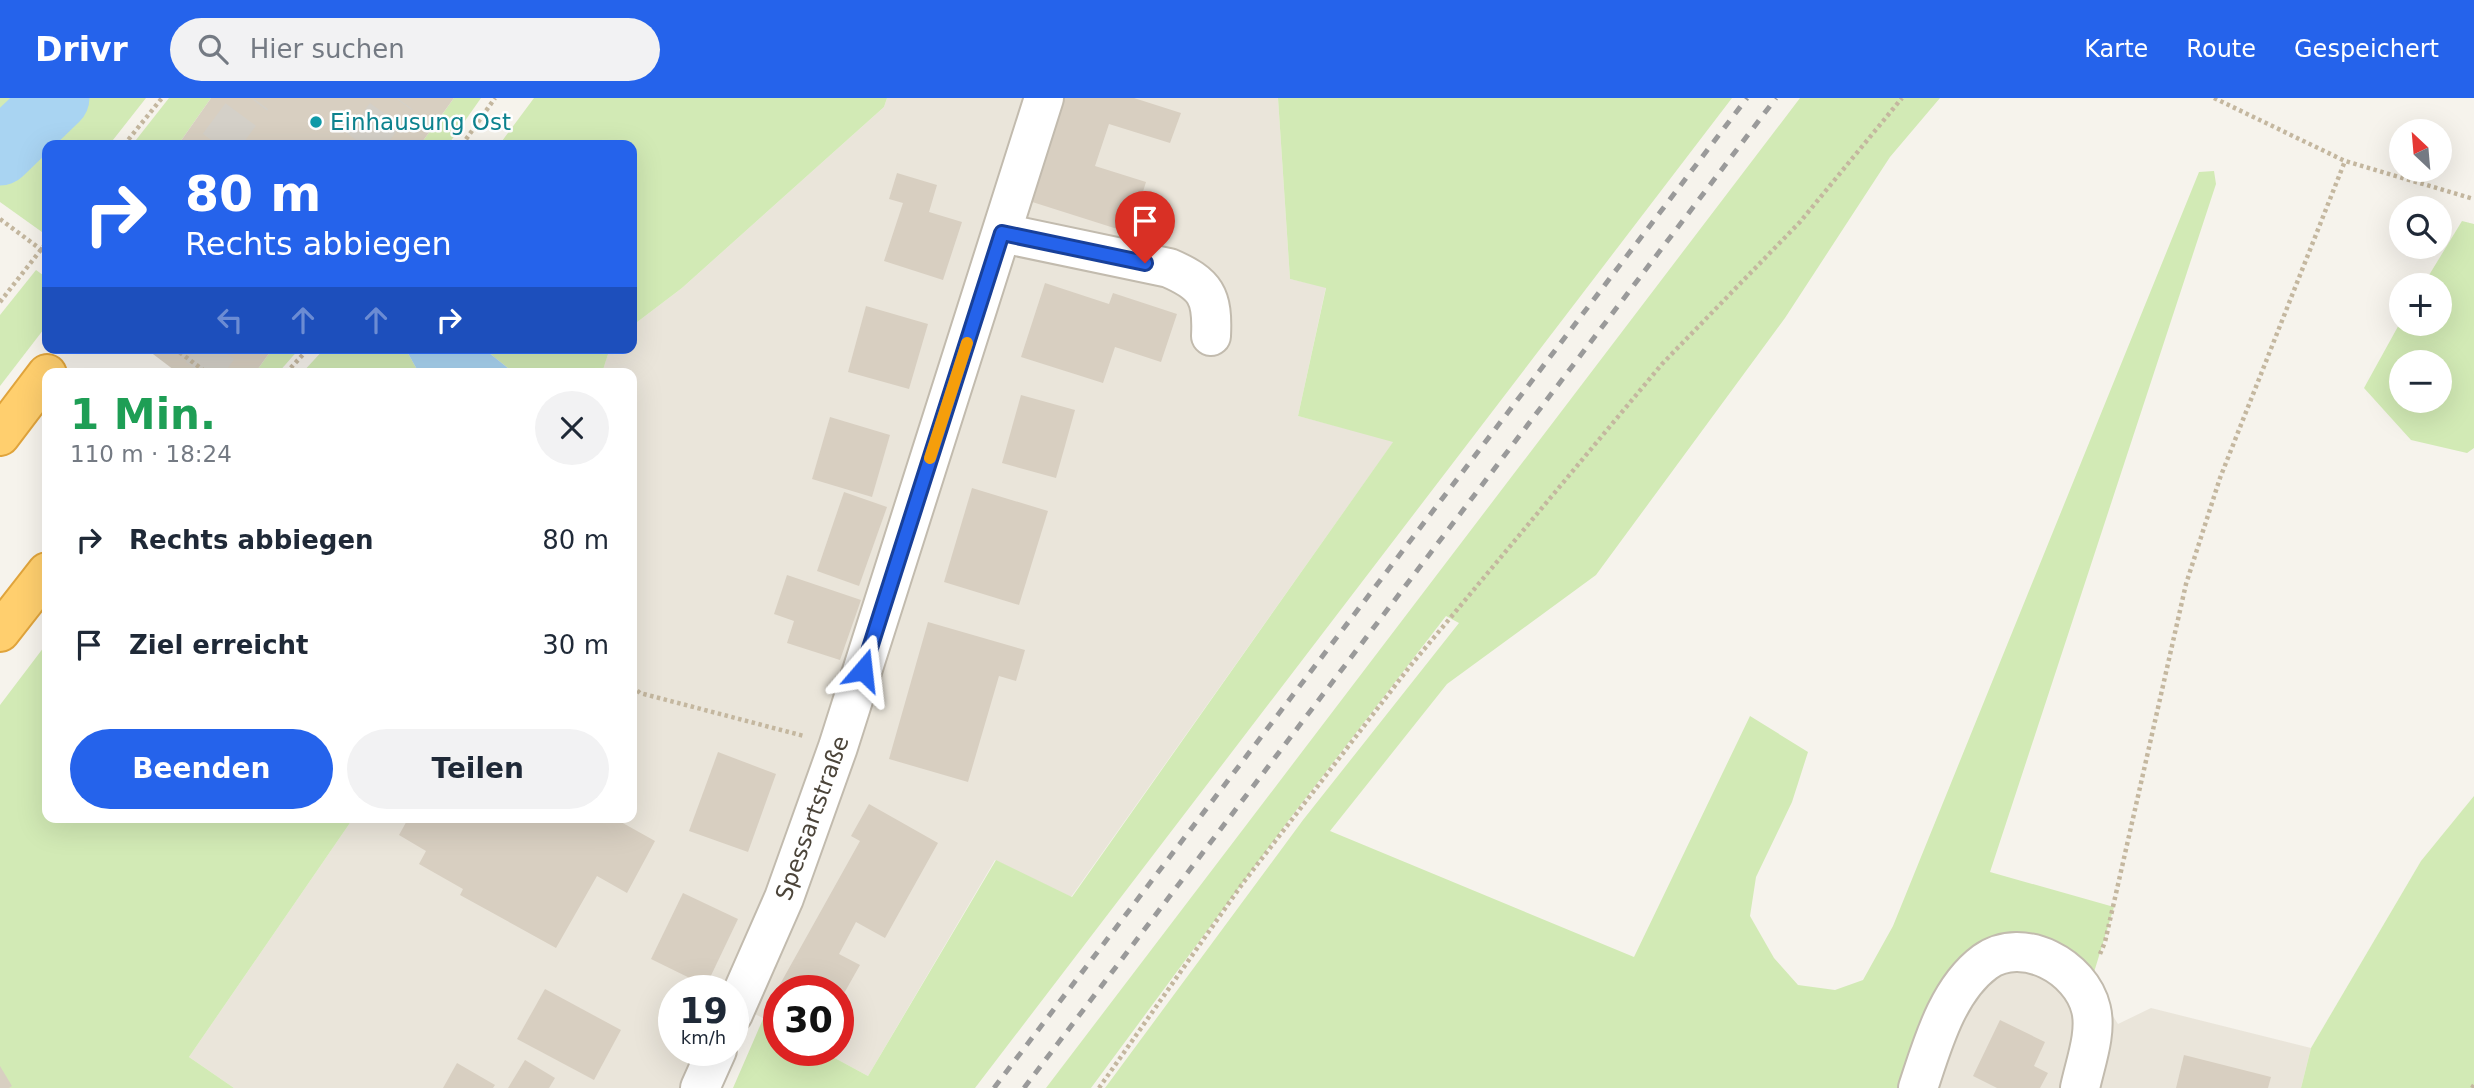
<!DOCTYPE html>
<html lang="de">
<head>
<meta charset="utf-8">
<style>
  :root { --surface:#fff; --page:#f2f2f3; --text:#1f2937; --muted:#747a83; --accent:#2563eb }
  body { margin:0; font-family:"DejaVu Sans",sans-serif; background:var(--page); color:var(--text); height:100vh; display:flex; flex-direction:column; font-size:26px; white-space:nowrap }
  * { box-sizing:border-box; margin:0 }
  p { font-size:23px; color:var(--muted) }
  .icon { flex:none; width:38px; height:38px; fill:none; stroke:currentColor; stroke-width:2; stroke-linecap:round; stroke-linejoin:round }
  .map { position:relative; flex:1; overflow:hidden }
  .drawer { position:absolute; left:42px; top:270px; width:595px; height:455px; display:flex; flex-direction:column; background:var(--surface); border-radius:14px; box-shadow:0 7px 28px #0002 }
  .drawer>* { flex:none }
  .banner { position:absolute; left:42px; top:42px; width:595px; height:214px; border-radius:14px; box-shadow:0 7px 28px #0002; background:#2563eb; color:#fff; overflow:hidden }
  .needle { width:46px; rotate:334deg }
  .controls { position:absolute; left:2389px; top:21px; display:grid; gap:14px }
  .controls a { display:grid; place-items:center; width:63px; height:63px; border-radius:50%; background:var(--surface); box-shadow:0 7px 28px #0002; font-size:35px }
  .speed { position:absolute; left:658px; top:877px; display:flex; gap:14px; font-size:35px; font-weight:700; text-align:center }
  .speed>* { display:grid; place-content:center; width:91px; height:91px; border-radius:50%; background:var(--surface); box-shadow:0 7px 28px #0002; line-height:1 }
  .speed small { font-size:18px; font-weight:400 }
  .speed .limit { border:10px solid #d22; background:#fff; color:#111 }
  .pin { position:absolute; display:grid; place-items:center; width:60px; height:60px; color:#fff; margin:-72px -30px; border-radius:50% 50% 50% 0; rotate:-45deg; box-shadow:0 0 7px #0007 }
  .pin .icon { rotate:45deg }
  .me { position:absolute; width:77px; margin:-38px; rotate:17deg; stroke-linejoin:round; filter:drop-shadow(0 0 5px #0008) }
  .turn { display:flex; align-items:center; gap:24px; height:147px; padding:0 28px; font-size:32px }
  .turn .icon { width:91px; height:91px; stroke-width:2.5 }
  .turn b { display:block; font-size:49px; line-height:60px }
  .lanes { display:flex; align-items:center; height:66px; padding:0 28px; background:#0003; justify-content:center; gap:35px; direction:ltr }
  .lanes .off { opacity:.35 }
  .round { display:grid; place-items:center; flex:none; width:74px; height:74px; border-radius:37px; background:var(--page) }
  .head { display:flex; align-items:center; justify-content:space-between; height:119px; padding:0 28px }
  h1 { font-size:42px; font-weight:700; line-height:52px; color:#1e9e55 }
  .button { display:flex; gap:14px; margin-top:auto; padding:14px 28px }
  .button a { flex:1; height:80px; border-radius:42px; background:var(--accent); color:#fff; font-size:28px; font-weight:700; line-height:80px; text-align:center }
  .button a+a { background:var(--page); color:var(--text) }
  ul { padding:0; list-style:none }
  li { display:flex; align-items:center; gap:21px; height:105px; padding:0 28px }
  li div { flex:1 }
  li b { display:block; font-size:26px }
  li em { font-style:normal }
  header { display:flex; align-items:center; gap:42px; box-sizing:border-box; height:98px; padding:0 35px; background:var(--accent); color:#fff }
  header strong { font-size:33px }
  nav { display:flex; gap:38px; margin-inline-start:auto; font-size:24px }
  .search { width:490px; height:63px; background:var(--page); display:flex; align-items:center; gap:18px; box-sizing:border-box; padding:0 24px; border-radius:38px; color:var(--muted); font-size:26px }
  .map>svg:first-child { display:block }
  .residential { fill:#eae5da }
  .green { fill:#d2eab5; fill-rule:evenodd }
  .water { fill:#a9d4f2 }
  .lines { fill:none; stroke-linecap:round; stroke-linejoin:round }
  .river { stroke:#a9d4f2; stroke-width:65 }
  .building { fill:#d8cfc1 }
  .highway-tunnel { stroke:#d4d0c8; stroke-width:38; stroke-dasharray:38 19; stroke-linecap:butt }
  .minor-casing { stroke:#c2bbae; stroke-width:42 }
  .highway-casing { stroke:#e0a43c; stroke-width:42 }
  .path { stroke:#c4b79f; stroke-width:4.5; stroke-dasharray:3.5 3.5; stroke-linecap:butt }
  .minor { stroke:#fff; stroke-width:38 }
  .highway { stroke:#ffcf6e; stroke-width:38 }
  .rail { stroke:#9a9a9a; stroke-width:5; stroke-dasharray:9 9; stroke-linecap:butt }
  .path-bridge { stroke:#c4b79f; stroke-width:4.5; stroke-dasharray:3.5 3.5; stroke-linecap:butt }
  .route-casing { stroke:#184099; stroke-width:18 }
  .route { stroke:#2563eb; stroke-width:12 }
  .slow { stroke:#f59e0b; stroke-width:12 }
  .culture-dot { fill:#0f9aa8; stroke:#fff; stroke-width:2.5 }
  .labels { text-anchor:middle; stroke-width:5; stroke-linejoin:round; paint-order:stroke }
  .culture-label { font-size:23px; fill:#0d838f; stroke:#fff; text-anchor:start }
  .street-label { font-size:23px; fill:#4b4439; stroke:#fff }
</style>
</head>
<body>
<header>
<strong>Drivr</strong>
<div class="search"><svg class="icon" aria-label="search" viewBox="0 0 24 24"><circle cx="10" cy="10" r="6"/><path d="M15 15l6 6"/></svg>Hier suchen</div>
<nav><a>Karte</a><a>Route</a><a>Gespeichert</a></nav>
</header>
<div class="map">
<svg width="2474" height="990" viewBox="0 0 2474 990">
  <rect width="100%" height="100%" fill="#f6f3ec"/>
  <g class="residential">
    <path d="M887 0H1278L1290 181 1326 189 1298 318 1394 343 1071 799 995 762 868 978 820 952H838V892H779V929L733 904V892H674V952H697L681 990H234L189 959 354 719H632V275H602L610 250H632V228L682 190 884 9Z"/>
    <path d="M2003 856 2091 884 2118 926 2151 910 2311 950 2301 990H1929L1943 946Z"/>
  </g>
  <g class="green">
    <path d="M0 0H146L109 47H47V127L42 134 0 104Z"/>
    <path d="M169 0H211L178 47H132Z"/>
    <path d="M454 0H481L448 47H420Z"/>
    <path d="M534 0H887L884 9 682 190 632 228V47H499Z"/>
    <path d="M1278 0H1732L975 990H733L763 921 779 929V952H820L868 978 996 762 1072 799 1393 344 1298 318 1326 190 1290 181Z"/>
    <path d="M1800 0H1940L1890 59 1785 220 1596 477 1447 586 1330 733 1634 859 1750 618 1808 654 1792 704 1756 779 1750 818 1774 860 1798 887 1835 892 1863 882 1893 828 2199 74 2214 73 2216 86 1990 774 2114 809 2091 884 2066 869 1974 872 1929 990H1105L1303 722 1459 525 1446 518 1291 719 1091 990H1046Z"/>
    <path d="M2462 123 2474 126V350L2467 355 2411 342 2364 290 2401 223V226H2440V187H2423ZM2401 264H2440V303H2401Z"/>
    <path d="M36 172 47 180V227L0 288V217Z"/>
    <path d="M273 250H300L278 275H255Z"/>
    <path d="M325 250H405L419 275H302Z"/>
    <path d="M483 250H610L602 275H514Z"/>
    <path d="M47 545V719H354L189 959 234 990H0V607Z"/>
    <path d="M2474 698V990H2301L2311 950 2421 763Z"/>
  </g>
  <path class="water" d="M405 250H483L514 275H419Z"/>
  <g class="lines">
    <path class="river" d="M0 55 57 0"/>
  </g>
  <g class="building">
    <path d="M211 0H454L420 47H178Z"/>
    <path d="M1060 0H1134L1181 15 1170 45 1109 26 1095 68 1146 84 1130 135 1026 102Z"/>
    <path d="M897 75 937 87 929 114 962 124 943 182 884 163 903 105 889 101Z"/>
    <path d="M1045 185 1109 206 1113 195 1177 216 1161 264 1115 249 1103 285 1021 259Z"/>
    <path d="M866 208 928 226 909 291 848 274Z"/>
    <path d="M145 250H273L255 275H178Z"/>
    <path d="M1021 297 1075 312 1056 380 1002 365Z"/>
    <path d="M830 319 890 337 872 399 812 381Z"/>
    <path d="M972 390 1048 413 1019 507 944 484Z"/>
    <path d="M844 394 887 409 859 488 817 473Z"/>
    <path d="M787 477 861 502 840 562 787 545 794 523 774 516Z"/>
    <path d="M928 524 1025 552 1016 583 999 578 968 684 889 661Z"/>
    <path d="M718 654 776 676 748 754 689 733Z"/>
    <path d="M869 706 938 745 885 840 856 824 839 856 860 867 838 906V892H779V912L769 906 860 743 851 738Z"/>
    <path d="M409 719H612L655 743 627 795 597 778 556 850 460 797 463 791 419 766 426 753 399 737Z"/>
    <path d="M683 795 738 821 706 888 651 861Z"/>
    <path d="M545 891 621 932 594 982 517 941Z"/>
    <path d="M2000 922 2045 944 2034 968 2048 975 2040 990H1997L1973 978Z"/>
    <path d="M2184 957 2271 979 2268 990H2176Z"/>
    <path d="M525 962 555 980 549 990H508Z"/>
    <path d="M457 965 495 987 493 990H443Z"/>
    <path d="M0 968 12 988 9 990H0Z"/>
  </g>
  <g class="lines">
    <g class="highway-tunnel">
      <path d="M218 47 253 0"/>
      <path d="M363 47 397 0"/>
      <path d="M201 275 219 250"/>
    </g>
    <defs>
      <g id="minor">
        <path d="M1002 135 1169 170C1206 186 1213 198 1211 238"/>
        <path d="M733 916 784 800 838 649 1044 0"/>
        <path d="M700 990 717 952"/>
        <path d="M1918 990C1932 948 1947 892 1985 864 2023 837 2081 869 2091 911 2097 935 2085 966 2080 990"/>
      </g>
      <g id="highway">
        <path d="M0 338 47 276"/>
        <path d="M0 534 47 474"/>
      </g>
    </defs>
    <use href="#minor" class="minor-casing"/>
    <use href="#highway" class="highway-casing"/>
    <g class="path">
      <path d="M2214 0 2345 63 2474 101"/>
      <path d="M124 47 162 0"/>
      <path d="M462 47 495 0"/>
      <path d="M0 204 47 144"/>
      <path d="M286 275 309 250"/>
      <path d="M632 588 640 595 804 638"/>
      <path d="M2100 856 2105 844 2186 486 2220 380 2345 63"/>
      <path d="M1099 990 1243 785 1411 567 1662 266 1800 124 1902 0"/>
      <path d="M2472 990 2474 987"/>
    </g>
    <use href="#minor" class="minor"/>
    <use href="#highway" class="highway"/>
    <g class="rail">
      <path d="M994 990 1747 0"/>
      <path d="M1024 990 1776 0"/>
    </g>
    <g class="path-bridge">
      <path d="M0 121 47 156"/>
      <path d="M174 250 207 275"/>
    </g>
  </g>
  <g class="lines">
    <defs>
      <path id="route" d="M863 572 1002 135 1145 165"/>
    </defs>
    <use href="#route" class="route-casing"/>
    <use href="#route" class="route"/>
    <path class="slow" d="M930 360 967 245"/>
  </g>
  <circle class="culture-dot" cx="316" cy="24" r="7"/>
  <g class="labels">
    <g class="culture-label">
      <text x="330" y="32">Einhausung Ost</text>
    </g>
    <g class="street-label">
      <text transform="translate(812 720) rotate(-70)" y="8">Spessartstraße</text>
    </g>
  </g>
</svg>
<div class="controls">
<a><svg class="needle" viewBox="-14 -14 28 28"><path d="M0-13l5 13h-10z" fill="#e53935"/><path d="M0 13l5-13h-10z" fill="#747a83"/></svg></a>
<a><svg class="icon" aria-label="search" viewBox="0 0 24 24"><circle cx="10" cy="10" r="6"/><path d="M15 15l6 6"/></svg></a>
<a>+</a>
<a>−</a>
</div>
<div class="speed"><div>19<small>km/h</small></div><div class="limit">30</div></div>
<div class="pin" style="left:1145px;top:165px;background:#d93025"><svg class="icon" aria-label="arrive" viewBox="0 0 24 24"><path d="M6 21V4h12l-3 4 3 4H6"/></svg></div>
<svg class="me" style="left:863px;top:572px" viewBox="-20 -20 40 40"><path d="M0-17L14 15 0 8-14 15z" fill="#2563eb" stroke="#fff" stroke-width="4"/></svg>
<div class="banner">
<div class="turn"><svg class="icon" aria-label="right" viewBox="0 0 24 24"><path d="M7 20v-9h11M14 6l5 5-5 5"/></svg><div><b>80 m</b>Rechts abbiegen</div></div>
<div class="lanes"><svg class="icon off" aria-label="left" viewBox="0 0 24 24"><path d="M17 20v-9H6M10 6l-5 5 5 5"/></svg><svg class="icon off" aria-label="ahead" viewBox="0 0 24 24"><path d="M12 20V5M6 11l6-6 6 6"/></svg><svg class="icon off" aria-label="ahead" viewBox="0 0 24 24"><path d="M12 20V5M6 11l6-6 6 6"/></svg><svg class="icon" aria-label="right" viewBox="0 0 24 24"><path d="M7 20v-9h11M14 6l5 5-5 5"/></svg></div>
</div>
<section class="drawer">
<div class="head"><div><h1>1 Min.</h1><p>110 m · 18:24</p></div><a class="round"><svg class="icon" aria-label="close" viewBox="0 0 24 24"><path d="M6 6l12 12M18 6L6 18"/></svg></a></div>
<ul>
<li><svg class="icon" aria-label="right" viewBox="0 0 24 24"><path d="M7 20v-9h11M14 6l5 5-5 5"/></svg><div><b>Rechts abbiegen</b></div><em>80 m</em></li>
<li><svg class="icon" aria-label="arrive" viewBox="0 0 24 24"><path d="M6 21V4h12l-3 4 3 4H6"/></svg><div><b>Ziel erreicht</b></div><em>30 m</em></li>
</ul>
<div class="button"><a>Beenden</a><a>Teilen</a></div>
</section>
</div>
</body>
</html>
